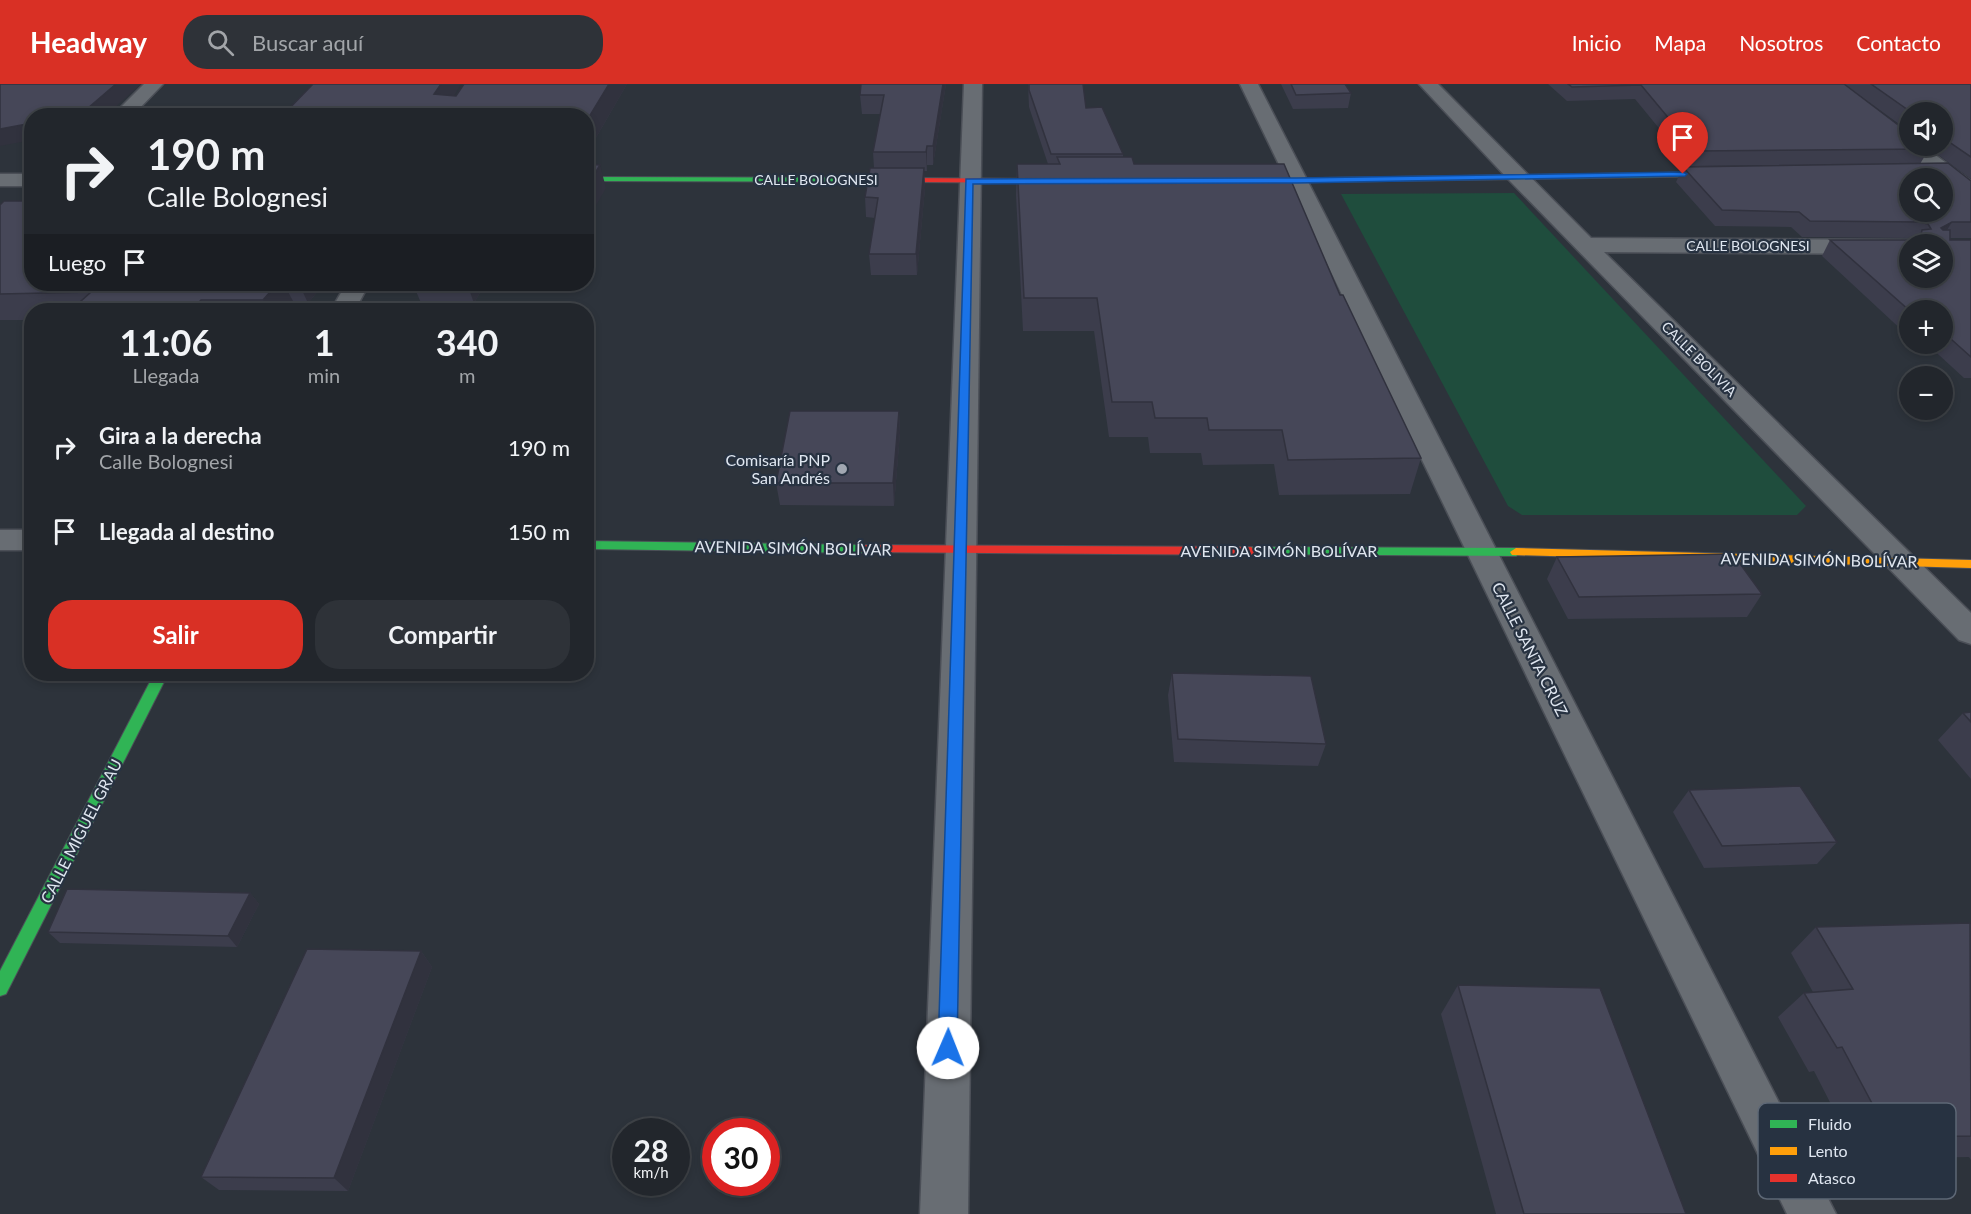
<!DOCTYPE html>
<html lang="es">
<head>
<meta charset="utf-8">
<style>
  :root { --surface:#22262c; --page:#2e3238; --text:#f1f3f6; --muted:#a2a5a9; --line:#3f4348; --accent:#d93025 }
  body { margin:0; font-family:Lato,sans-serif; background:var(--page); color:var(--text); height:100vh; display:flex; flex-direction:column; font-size:22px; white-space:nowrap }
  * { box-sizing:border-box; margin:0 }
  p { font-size:20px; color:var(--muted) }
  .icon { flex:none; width:33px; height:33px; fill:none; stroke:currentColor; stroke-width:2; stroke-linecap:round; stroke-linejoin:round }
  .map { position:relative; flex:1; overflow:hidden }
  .sheet { position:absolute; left:24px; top:219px; width:570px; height:378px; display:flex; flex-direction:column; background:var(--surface); border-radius:24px; box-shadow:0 3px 9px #0003,0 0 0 2px var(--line) }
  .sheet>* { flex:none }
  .guide { position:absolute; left:24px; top:24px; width:570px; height:183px; border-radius:24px; box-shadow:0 3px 9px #0003,0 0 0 2px var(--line); background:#22262c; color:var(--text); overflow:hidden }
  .buttons { position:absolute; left:1899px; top:18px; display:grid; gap:12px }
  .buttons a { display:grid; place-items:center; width:54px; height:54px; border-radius:50%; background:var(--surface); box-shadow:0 3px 9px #0003,0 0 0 2px var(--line); font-size:30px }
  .speed { position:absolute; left:612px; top:1034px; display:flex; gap:12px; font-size:30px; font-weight:700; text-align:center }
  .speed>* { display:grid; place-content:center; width:78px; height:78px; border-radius:50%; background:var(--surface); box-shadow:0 3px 9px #0003,0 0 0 2px var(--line); line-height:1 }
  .speed small { font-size:15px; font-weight:400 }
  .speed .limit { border:9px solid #d22; background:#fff; color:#111 }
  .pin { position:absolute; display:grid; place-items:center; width:51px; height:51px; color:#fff; margin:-62px -26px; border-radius:50% 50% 50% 0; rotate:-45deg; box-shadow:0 0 6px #0007 }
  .pin .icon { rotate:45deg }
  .me { position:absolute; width:66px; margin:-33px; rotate:1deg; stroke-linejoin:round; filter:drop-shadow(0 0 4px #0008) }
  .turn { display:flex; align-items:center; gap:21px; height:126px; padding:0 24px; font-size:27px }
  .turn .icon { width:78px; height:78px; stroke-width:2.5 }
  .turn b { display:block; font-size:42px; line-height:51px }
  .then { display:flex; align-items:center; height:57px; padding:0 24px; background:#0003; gap:12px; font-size:22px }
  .eta { display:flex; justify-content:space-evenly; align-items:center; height:102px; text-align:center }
  .eta b { font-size:36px; font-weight:700; line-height:42px }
  .action { display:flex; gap:12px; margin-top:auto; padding:12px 24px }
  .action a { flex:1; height:69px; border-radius:24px; background:var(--accent); color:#fff; font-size:24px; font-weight:700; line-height:69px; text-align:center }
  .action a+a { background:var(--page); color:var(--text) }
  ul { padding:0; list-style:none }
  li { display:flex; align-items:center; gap:18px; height:84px; padding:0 24px }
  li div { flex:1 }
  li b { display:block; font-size:22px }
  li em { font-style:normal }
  header { display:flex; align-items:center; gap:36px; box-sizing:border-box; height:84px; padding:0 30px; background:var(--accent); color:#fff }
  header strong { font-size:28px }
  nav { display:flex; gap:33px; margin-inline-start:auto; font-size:21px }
  .search { width:420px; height:54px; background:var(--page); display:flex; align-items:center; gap:15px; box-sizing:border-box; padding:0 21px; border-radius:24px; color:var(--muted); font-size:22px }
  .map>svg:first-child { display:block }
  .green { fill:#1f4d3d }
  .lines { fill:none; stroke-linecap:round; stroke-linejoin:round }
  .street-casing { stroke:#4b4f57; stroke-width:3 }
  .fast-casing { stroke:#4b4f57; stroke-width:2 }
  .slow-casing { stroke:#4b4f57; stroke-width:2 }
  .jam-casing { stroke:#4b4f57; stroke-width:2 }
  .street { fill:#686d73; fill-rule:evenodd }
  .fast { fill:#30b455; fill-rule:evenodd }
  .slow { fill:#ff9f0a; fill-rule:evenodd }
  .jam { fill:#e5322d; fill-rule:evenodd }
  .wall { fill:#3c3d4c }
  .shaded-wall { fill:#31323e }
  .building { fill:#464758; stroke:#31323e; stroke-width:1.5; fill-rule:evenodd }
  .route { fill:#1a73e8; stroke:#114b97; stroke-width:1.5 }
  .poi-dot { fill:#a1a7b1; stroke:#273241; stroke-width:2 }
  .labels { text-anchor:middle; stroke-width:4.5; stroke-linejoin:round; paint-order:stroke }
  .far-street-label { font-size:14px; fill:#dfe6f0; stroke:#273241 }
  .poi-label { font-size:16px; fill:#dfe6f0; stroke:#273241; text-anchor:end }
  .street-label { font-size:16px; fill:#dfe6f0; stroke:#273241 }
  .key { fill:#273241; stroke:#5e6876; stroke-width:1.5 }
  .key-label { font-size:16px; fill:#dfe6f0 }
</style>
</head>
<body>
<header>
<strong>Headway</strong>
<div class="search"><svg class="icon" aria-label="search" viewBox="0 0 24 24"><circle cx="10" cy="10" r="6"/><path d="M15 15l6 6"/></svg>Buscar aquí</div>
<nav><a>Inicio</a><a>Mapa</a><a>Nosotros</a><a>Contacto</a></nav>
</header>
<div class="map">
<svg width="1971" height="1130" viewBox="0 0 1971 1130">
  <rect width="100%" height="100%" fill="#2d333b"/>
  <path class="green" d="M1514 109 1806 422 1797 431H1522L1508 422 1341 110Z"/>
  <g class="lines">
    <defs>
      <g id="street">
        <path d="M144 0H163L132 32H112Z"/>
        <path d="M964 0H982L968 1130H920Z"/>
        <path d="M1240 0H1258L1836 1130H1787Z"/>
        <path d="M1419 0H1438L1591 154 1910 156 1918 158 1919 160H1910V170L1604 168 1971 529V560L1959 556 1508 95Z"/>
        <path d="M1910 57V62H1923L1971 97V113L1964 111 1904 66 1901 62 1904 58Z"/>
        <rect x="0" y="90" width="32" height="12"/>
        <path d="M346 200H369L355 226H331Z"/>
        <rect x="0" y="446" width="32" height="20"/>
      </g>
      <g id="fast">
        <path d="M1725 88H1728V92L1246 99 1242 97 1246 95Z"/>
        <path d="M586 93 910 94 914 96 910 98 586 97Z"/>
        <path d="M586 457 865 461 871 465 865 469 586 465Z"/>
        <path d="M1251 463 1516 464 1522 468 1516 472 1247 470 1245 467 1247 464Z"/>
        <path d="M154 590H168L6 910 0 912V887Z"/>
      </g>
      <path id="slow" d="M1516 464 1971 476V484L1512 471 1510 468Z"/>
      <g id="jam">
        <path d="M907 94 1062 95 1066 97 1062 99 910 98H907Z"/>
        <path d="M865 461 1251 463 1257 467 1251 471 861 468 859 465Z"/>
      </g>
    </defs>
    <use href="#street" class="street-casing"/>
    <use href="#fast" class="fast-casing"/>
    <use href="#slow" class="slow-casing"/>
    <use href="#jam" class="jam-casing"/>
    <use href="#street" class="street"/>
    <use href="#fast" class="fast"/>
    <use href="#slow" class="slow"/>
    <use href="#jam" class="jam"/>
  </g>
  <g class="wall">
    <path d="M464 0H627L586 71V32H282L456 12Z"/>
    <path d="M861 0H946L933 81H927V87H924L925 104 917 191H871L869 170 875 134 866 133 865 113 874 84 873 68 881 30H862L860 11Z"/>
    <path d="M1028 0H1083L1086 24 1123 70V73L1134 80 1340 211 1421 374 1410 410 1279 411 1274 380 1203 381 1201 369H1150L1148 353H1109L1094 247H1023L1016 111 1017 80H1048L1029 23Z"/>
    <path d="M1281 0H1345L1351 9 1348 24 1293 25Z"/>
    <path d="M1548 0H1844L1929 65 1920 80 1971 97V154H1950V156H1971V294H1964L1927 260H1942V226H1910V250H1906L1822 172 1830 156H1916V155L1910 154 1802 153 1791 143 1715 142 1676 98 1683 83 1900 80 1690 82 1635 15 1567 17Z"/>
    <path d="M1844 0H1971V95L1926 62H1942V28H1910V48Z"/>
    <path d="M26 117 32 200H324L308 219H294L288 226H32V236H0V121Z"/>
    <path d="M413 200H485L474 219H421Z"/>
    <path d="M899 327 900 349 894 422 780 421 776 399Z"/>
    <path d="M1557 473 1762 510 1747 533 1568 535 1547 495Z"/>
    <path d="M1172 589 1326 660 1318 682 1174 678 1168 611Z"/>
    <path d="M1971 628V695L1938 656 1963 629Z"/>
    <path d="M1689 706 1837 758 1817 780 1704 784 1673 728Z"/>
    <path d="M250 809 259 820 237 863 60 859 48 848Z"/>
    <path d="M1971 840V1076L1969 1073 1859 1075 1814 987 1809 988 1778 933 1804 909 1813 908 1791 869 1816 843Z"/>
    <path d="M421 867 432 883 348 1107 219 1106 201 1093Z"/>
    <path d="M1458 901 1686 1130H1496L1441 930Z"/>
  </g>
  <g class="shaded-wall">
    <path d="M116 0H141L105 32H74Z"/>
    <path d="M441 0H461L442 32 434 10Z"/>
    <path d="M609 0H627L586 71V38Z"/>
    <path d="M943 0H946L933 81V62Z"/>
    <path d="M430 26 432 32H426Z"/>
    <path d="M32 39V56L0 62V45Z"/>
    <path d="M927 62V87L926 68Z"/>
    <path d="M600 81 606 104 586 139V104Z"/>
    <path d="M924 84 925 104 917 191 916 170Z"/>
    <path d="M1952 138 1942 154 1941 144Z"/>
    <path d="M277 200H284L294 219 288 226H268L263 216Z"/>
    <path d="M299 200H324L308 219Z"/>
    <path d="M467 200H485L474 219Z"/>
    <path d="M201 216 207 226H192Z"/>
    <path d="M899 327 900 349 894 422 893 399Z"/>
    <path d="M250 809 259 820 237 863 228 852Z"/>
    <path d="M421 867 432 883 348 1107 334 1094Z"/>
  </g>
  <g class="building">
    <path d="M0 0H116L81 30 74 32H32V39L0 45Z"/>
    <path d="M313 0H441L434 10 456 12 464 0H609L586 38V32H438L430 26 426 32H282Z"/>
    <path d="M861 0H943L933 62H927L926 68H873L884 11H860Z"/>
    <path d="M1029 0H1083L1086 24 1102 23 1123 70H1051L1029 6Z"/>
    <path d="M1291 0H1345L1351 9 1296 11Z"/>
    <path d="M1568 0H1844L1910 50V62H1924L1929 65 1696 67 1641 1 1572 3Z"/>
    <path d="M1871 0H1971V73L1942 53V28H1911Z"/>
    <path d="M1057 73H1132L1134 80H1284L1340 211H1343L1421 374 1288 376 1282 346H1209L1207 334H1155L1152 318H1112L1097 214H1024L1017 80H1060Z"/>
    <path d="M1948 79 1971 97V138H1952L1941 144 1943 146H1950V156H1971V273L1942 247V226H1910V227L1830 156H1920L1922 146 1931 145 1928 140 1919 138 1810 137 1799 128 1722 126 1683 83ZM1910 94H1942V128H1910ZM1910 160H1942V194H1910Z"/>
    <path d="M586 80 600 81 586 104Z"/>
    <path d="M870 84H924L916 170H869L878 114 865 113Z"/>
    <path d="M32 113V200H277L263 216H201L192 226H71L91 208 0 210V121L4 117H26Z"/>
    <path d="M790 327H899L893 399H776Z"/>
    <path d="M1733 470 1762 510 1579 513 1557 473Z"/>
    <path d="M1172 589 1311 592 1326 660 1178 655Z"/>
    <path d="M1971 628V638L1963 629Z"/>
    <path d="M1800 702 1837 758 1722 762 1689 706Z"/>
    <path d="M67 805 250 809 228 852 48 848Z"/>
    <path d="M1970 839 1971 1052 1890 1053 1842 963 1837 964 1804 909 1853 905 1816 843Z"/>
    <path d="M307 865 421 867 334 1094 201 1093Z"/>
    <path d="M1458 901 1600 904 1686 1130H1524Z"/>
  </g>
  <path class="route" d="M1683 88 1687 90 1685 92 1297 99 973 100 957 964 954 970 948 973 941 970 938 964 966 95 1297 94Z"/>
  <circle class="poi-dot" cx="842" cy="385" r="6"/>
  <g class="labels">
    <g class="far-street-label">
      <text x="816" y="101">CALLE BOLOGNESI</text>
      <text x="1748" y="167">CALLE BOLOGNESI</text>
      <text transform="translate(1699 275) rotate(45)" y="5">CALLE BOLIVIA</text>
    </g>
    <g class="poi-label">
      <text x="830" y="382">Comisaría PNP<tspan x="830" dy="18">San Andrés</tspan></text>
    </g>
    <g class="street-label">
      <text transform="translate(793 464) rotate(1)" y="6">AVENIDA SIMÓN BOLÍVAR</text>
      <text x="1279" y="473">AVENIDA SIMÓN BOLÍVAR</text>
      <text transform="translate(1819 476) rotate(1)" y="6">AVENIDA SIMÓN BOLÍVAR</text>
      <text transform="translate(1530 565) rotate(63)" y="6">CALLE SANTA CRUZ</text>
      <text transform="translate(81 747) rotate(-63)" y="6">CALLE MIGUEL GRAU</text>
    </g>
  </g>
  <rect x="1758" y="1019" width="198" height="96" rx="9" class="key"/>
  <rect x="1770" y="1036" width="27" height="8" fill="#30b455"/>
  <rect x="1770" y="1063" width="27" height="8" fill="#ff9f0a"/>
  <rect x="1770" y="1090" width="27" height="8" fill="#e5322d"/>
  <g class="key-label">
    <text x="1808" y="1046">Fluido</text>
    <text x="1808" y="1073">Lento</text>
    <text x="1808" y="1100">Atasco</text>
  </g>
</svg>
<div class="buttons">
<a><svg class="icon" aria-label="sound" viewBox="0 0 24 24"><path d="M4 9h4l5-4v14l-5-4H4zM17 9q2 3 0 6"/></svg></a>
<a><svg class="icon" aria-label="search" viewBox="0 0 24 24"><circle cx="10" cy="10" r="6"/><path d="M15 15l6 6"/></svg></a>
<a><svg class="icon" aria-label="layers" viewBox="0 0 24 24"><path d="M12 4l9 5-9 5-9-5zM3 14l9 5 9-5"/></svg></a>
<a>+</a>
<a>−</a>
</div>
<div class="speed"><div>28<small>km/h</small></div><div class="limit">30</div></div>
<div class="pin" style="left:1683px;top:90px;background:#d93025"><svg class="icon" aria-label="arrive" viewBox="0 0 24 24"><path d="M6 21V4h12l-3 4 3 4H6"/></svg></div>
<svg class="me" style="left:948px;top:964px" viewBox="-20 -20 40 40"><circle r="19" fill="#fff"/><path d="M0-13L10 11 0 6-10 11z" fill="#1a73e8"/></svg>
<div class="guide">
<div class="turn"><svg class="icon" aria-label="right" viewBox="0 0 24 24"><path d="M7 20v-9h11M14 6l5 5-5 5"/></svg><div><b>190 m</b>Calle Bolognesi</div></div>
<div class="then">Luego<svg class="icon" aria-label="arrive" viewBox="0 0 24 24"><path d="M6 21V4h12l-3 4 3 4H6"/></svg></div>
</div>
<section class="sheet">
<div class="eta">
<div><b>11:06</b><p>Llegada</p></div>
<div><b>1</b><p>min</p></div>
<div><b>340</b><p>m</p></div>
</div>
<ul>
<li><svg class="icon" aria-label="right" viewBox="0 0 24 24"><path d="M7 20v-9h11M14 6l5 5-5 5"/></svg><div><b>Gira a la derecha</b><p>Calle Bolognesi</p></div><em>190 m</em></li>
<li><svg class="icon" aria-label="arrive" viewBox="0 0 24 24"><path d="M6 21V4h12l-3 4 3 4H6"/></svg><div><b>Llegada al destino</b></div><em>150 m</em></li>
</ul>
<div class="action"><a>Salir</a><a>Compartir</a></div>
</section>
</div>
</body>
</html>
